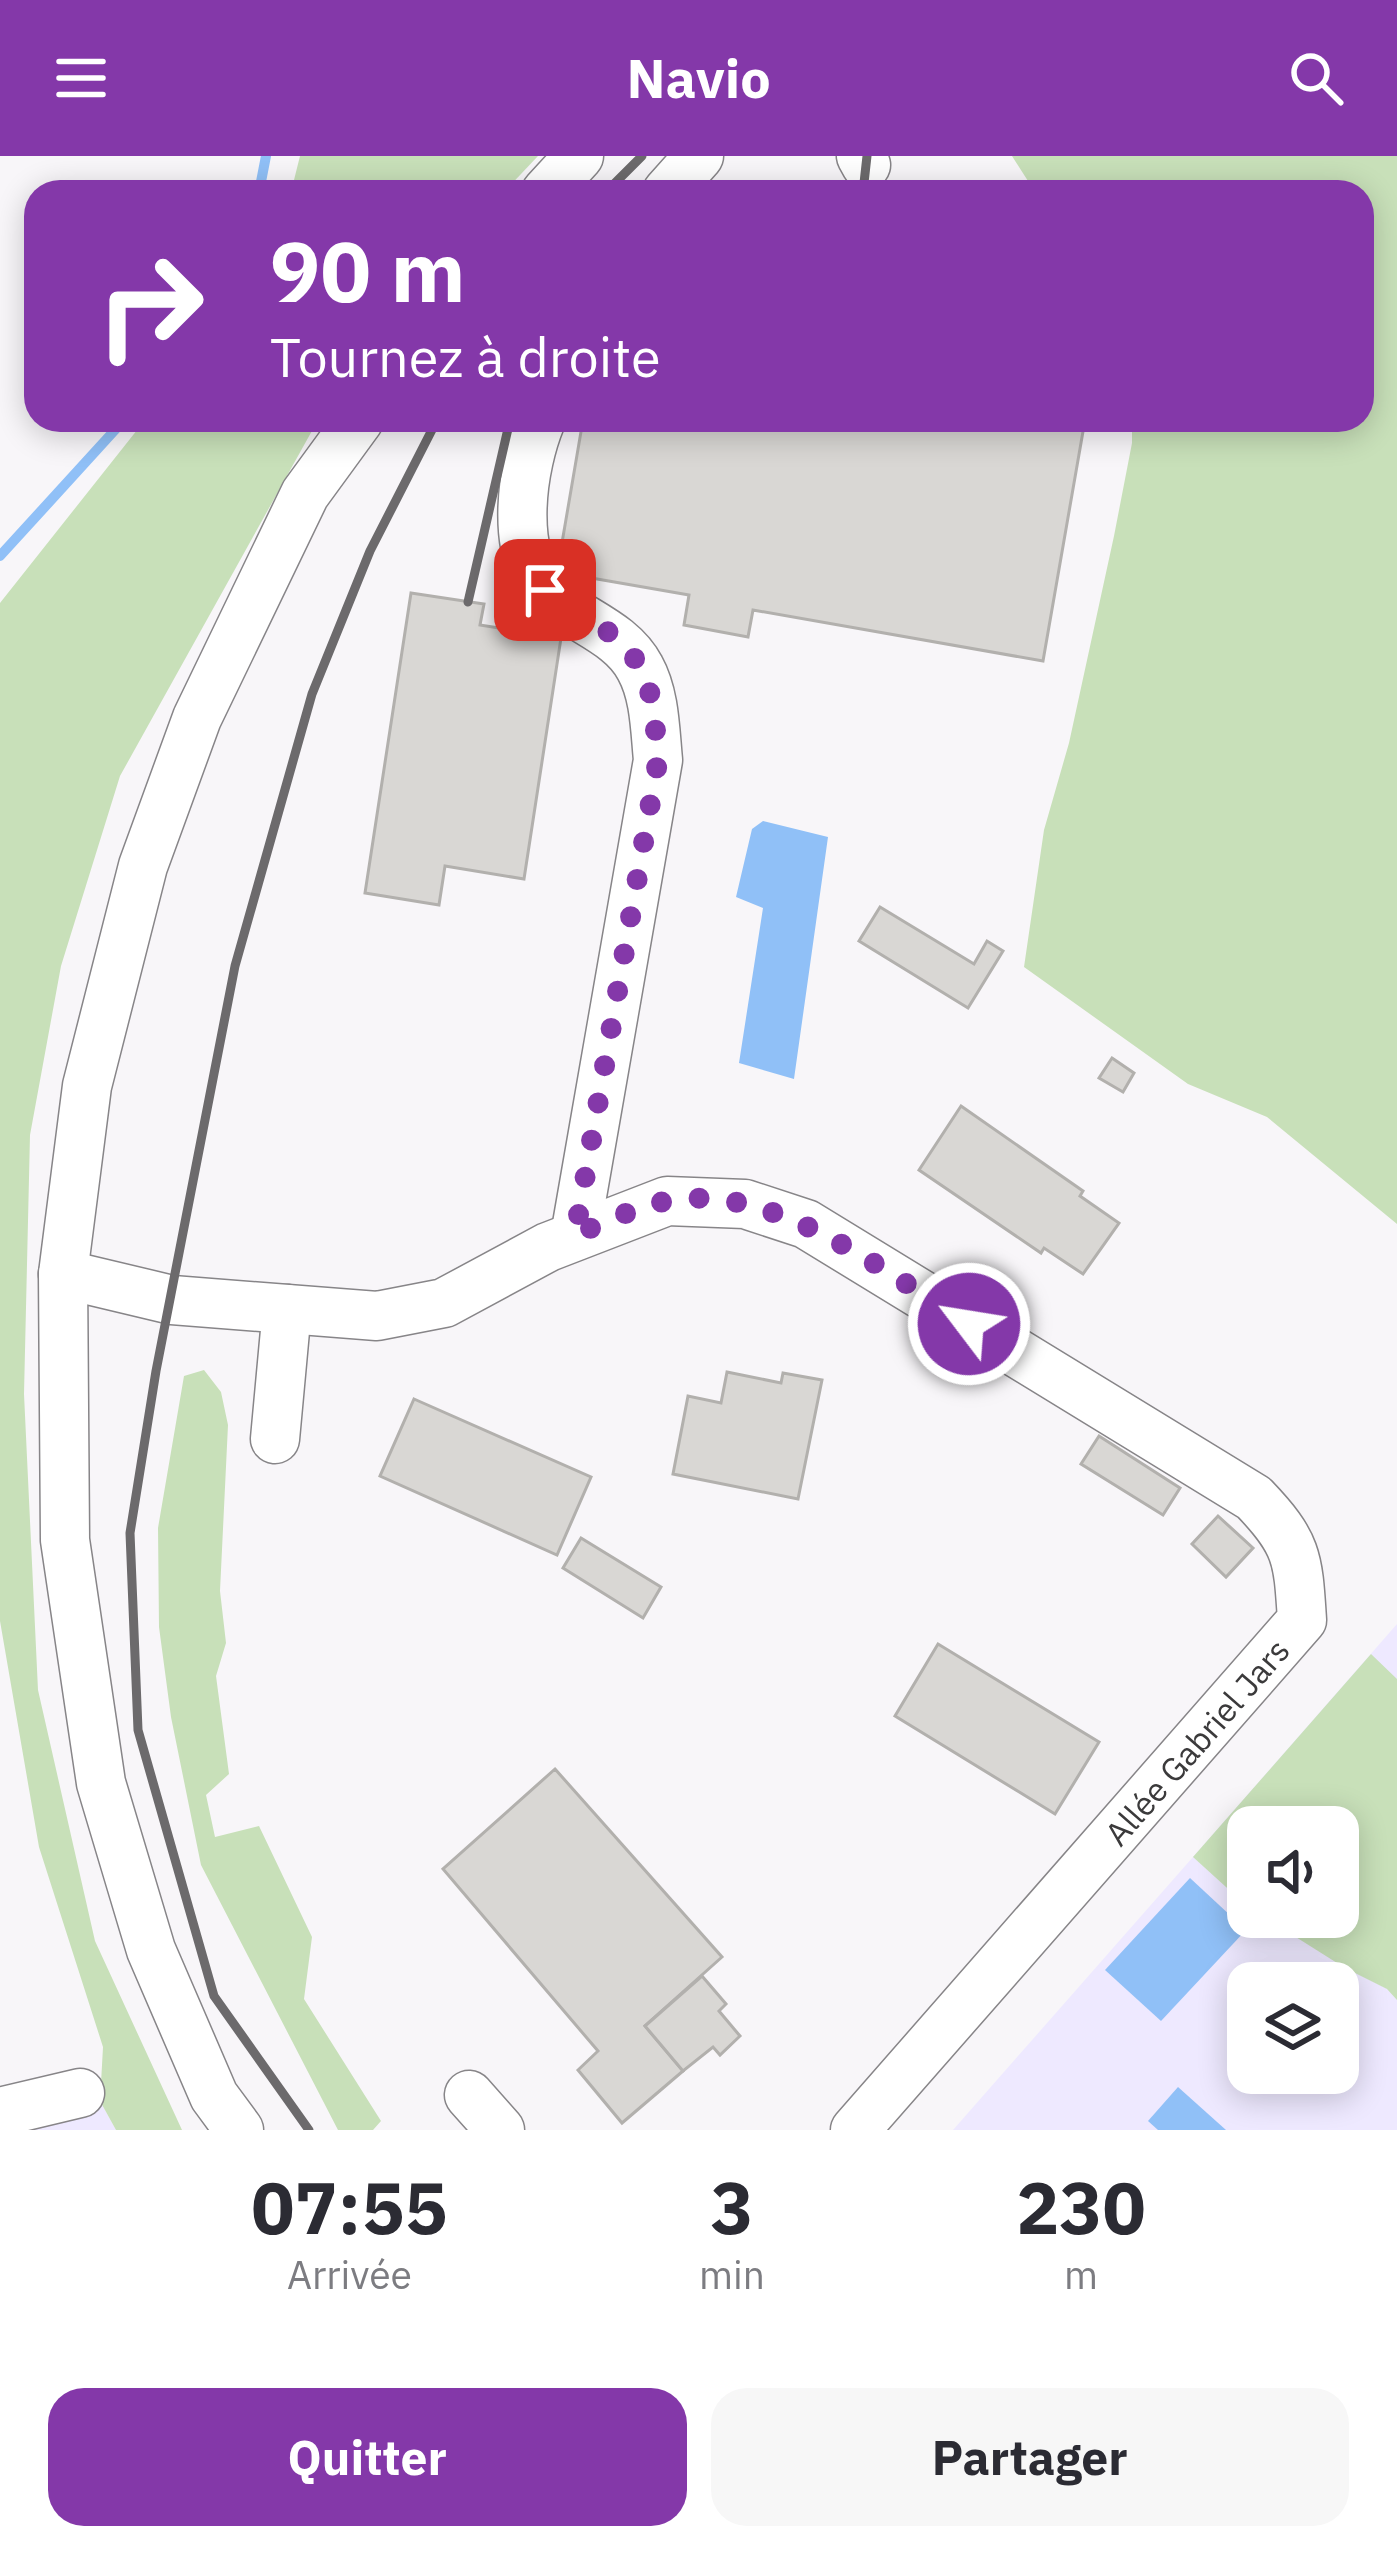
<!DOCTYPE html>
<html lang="fr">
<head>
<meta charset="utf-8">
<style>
  :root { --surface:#fff; --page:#f7f7f7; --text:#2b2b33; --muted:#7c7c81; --accent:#8438a9 }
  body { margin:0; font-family:"IBM Plex Sans",sans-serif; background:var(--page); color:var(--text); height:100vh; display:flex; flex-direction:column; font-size:45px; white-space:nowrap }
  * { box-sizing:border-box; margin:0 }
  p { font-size:39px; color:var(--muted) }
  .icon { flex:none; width:66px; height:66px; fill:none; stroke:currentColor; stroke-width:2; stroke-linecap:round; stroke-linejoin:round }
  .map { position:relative; height:1974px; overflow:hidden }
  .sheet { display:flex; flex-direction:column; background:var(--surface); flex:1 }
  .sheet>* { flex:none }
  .top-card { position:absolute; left:24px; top:24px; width:1350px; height:252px; border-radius:36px; box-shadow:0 6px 30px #0003; background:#8438a9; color:#fff; overflow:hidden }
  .buttons { position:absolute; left:1227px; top:1650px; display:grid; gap:24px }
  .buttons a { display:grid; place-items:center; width:132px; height:132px; border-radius:24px; background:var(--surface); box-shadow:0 6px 30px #0003; font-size:60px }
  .pin { position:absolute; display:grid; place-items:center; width:102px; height:102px; color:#fff; margin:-51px; border-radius:24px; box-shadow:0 6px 18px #0006 }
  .me { position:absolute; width:132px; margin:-66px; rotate:301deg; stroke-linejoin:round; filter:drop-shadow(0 0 9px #0008) }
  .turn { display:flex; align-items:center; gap:42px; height:252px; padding:0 48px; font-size:54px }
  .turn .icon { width:156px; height:156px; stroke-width:2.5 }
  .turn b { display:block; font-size:84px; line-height:102px }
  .eta { display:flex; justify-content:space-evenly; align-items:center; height:204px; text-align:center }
  .eta b { font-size:72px; font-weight:700; line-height:84px }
  .cta { display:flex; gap:24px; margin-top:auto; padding:24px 48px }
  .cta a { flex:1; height:138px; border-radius:36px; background:var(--accent); color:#fff; font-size:48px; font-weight:700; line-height:138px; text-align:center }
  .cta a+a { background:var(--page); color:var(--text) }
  header { display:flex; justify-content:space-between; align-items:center; height:156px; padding:0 48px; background:var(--accent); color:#fff; font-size:54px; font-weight:700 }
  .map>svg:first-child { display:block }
  .industrial { fill:#eee9ff; fill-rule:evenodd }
  .green { fill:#c8e0b9 }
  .water { fill:#90c0f7 }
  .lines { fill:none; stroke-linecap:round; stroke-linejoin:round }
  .stream { stroke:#90c0f7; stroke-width:10 }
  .building { fill:#d9d7d4; stroke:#b2b0ad; stroke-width:3 }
  .minor-casing { stroke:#878588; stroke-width:51 }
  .minor { stroke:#fff; stroke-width:48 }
  .rail { stroke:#6c6a6c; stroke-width:9 }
  .route { stroke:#8438a9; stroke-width:21; stroke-dasharray:0 37.8 }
  .labels { text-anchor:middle; stroke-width:9; stroke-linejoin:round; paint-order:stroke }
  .street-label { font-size:33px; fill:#3b3a3b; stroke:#fff }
</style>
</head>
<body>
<header><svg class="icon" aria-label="menu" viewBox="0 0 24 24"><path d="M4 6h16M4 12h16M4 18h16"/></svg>Navio<svg class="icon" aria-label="search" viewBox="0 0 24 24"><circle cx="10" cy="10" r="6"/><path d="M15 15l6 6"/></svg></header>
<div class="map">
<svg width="1397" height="1974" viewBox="0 0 1397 1974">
  <rect width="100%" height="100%" fill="#f8f6f9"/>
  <g class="industrial">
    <path d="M1397 1468V1974H953L1193 1701ZM1248 1671H1338V1761H1248ZM1248 1827H1338V1917H1248Z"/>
    <path d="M100 1945 116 1974H6Z"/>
  </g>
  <g class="green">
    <path d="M300 0H538L504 36H291Z"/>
    <path d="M1012 0H1397V1068L1267 961 1188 928 1024 811 1044 674 1069 587 1114 380 1132 287V264H1362V36H1035Z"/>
    <path d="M145 264H318L120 620 61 810 30 979 24 1238 38 1534 95 1785 182 1974H116L100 1945 103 1891 39 1691 0 1465V447Z"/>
    <path d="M204 1214 221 1236 228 1269 220 1435 226 1487 216 1520 229 1618 206 1639 215 1681 259 1670 312 1781 304 1843 381 1965 373 1974H338L201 1709 171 1561 159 1471 158 1372 184 1220Z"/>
    <path d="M1371 1498 1397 1523V1844L1387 1833 1345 1812 1264 1761H1338V1671H1248V1751L1193 1701Z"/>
  </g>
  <g class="water">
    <path d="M763 665 828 681 794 923 739 907 763 752 736 741 752 673Z"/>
    <path d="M1190 1722 1246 1774 1161 1865 1105 1814Z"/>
    <path d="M1178 1931 1226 1974H1158L1148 1965Z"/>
  </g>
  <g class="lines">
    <g class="stream">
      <path d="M259 36 266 0"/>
      <path d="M0 400 124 264"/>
    </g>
  </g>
  <g class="building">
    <path d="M583 264H1085L1043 505 753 454 748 481 684 469 689 439 557 416Z"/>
    <path d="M411 437 484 448 480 469 561 482 524 723 445 710 439 749 365 737Z"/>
    <path d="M880 751 974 808 987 785 1003 795 968 852 859 785Z"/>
    <path d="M1112 902 1134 917 1123 936 1099 922Z"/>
    <path d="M961 950 1083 1035 1080 1040 1119 1067 1083 1118 1044 1092 1041 1097 919 1014Z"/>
    <path d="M727 1216 781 1227 783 1217 822 1224 798 1343 673 1318 688 1240 721 1247Z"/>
    <path d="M414 1243 591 1321 557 1399 380 1320Z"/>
    <path d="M1099 1280 1180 1332 1163 1359 1081 1308Z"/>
    <path d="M1218 1360 1253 1392 1226 1421 1192 1388Z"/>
    <path d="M581 1382 661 1431 643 1462 563 1412Z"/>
    <path d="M938 1488 1099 1586 1055 1658 895 1560Z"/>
    <path d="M555 1613 722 1801 645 1870 683 1915 622 1967 578 1914 598 1895 443 1713Z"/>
    <path d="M702 1820 726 1848 719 1855 740 1880 720 1899 713 1891 683 1915 645 1870Z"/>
  </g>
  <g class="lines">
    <defs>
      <g id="minor">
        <path d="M861 0 866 9"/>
        <path d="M546 36 579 0"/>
        <path d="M667 36 699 0"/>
        <path d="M541 264C522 310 509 395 546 435 573 464 620 474 640 512 655 539 655 574 658 604L575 1080"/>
        <path d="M63 1118 172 1144 377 1160 444 1147 548 1091 667 1045 745 1048 806 1068 1254 1342C1298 1388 1298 1402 1302 1464L855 1974"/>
        <path d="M275 1283 287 1153"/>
        <path d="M469 1939 500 1974"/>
        <path d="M0 1956 80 1937"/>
        <path d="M239 1974 214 1940 151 1794 101 1627 65 1384 63 1118 87 930 143 710 197 562 305 338 359 264"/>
      </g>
    </defs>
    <use href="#minor" class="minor-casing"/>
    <use href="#minor" class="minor"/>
    <g class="rail">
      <path d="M606 36 642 0"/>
      <path d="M863 36 867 0"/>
      <path d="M468 446 510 264"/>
      <path d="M309 1974 214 1840 138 1574 130 1377 156 1215 235 810 312 538 370 395 437 264"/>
    </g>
  </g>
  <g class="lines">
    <path class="route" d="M545 434C576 455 621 477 640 511 655 538 655 574 658 604L575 1079C603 1067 632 1053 662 1046 768 1022 884 1116 969 1168"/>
  </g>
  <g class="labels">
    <g class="street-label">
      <text transform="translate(1197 1586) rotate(-49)" y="12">Allée Gabriel Jars</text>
    </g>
  </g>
</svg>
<div class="buttons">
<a><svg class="icon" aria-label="sound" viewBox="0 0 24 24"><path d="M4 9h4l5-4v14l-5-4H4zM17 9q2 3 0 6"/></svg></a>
<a><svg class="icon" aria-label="layers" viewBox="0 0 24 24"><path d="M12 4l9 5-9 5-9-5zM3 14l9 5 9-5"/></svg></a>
</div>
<div class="pin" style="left:545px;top:434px;background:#d93025"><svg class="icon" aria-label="arrive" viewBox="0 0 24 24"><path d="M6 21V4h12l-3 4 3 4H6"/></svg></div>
<svg class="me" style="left:969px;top:1168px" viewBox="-20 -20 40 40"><circle r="17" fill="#8438a9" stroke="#fff" stroke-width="3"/><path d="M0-11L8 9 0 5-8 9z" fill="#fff"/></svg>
<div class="top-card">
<div class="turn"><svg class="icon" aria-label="right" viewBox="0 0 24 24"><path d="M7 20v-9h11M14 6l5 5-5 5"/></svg><div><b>90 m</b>Tournez à droite</div></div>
</div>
</div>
<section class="sheet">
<div class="eta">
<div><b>07:55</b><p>Arrivée</p></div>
<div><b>3</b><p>min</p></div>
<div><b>230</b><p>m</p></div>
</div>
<div class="cta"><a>Quitter</a><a>Partager</a></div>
</section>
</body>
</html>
